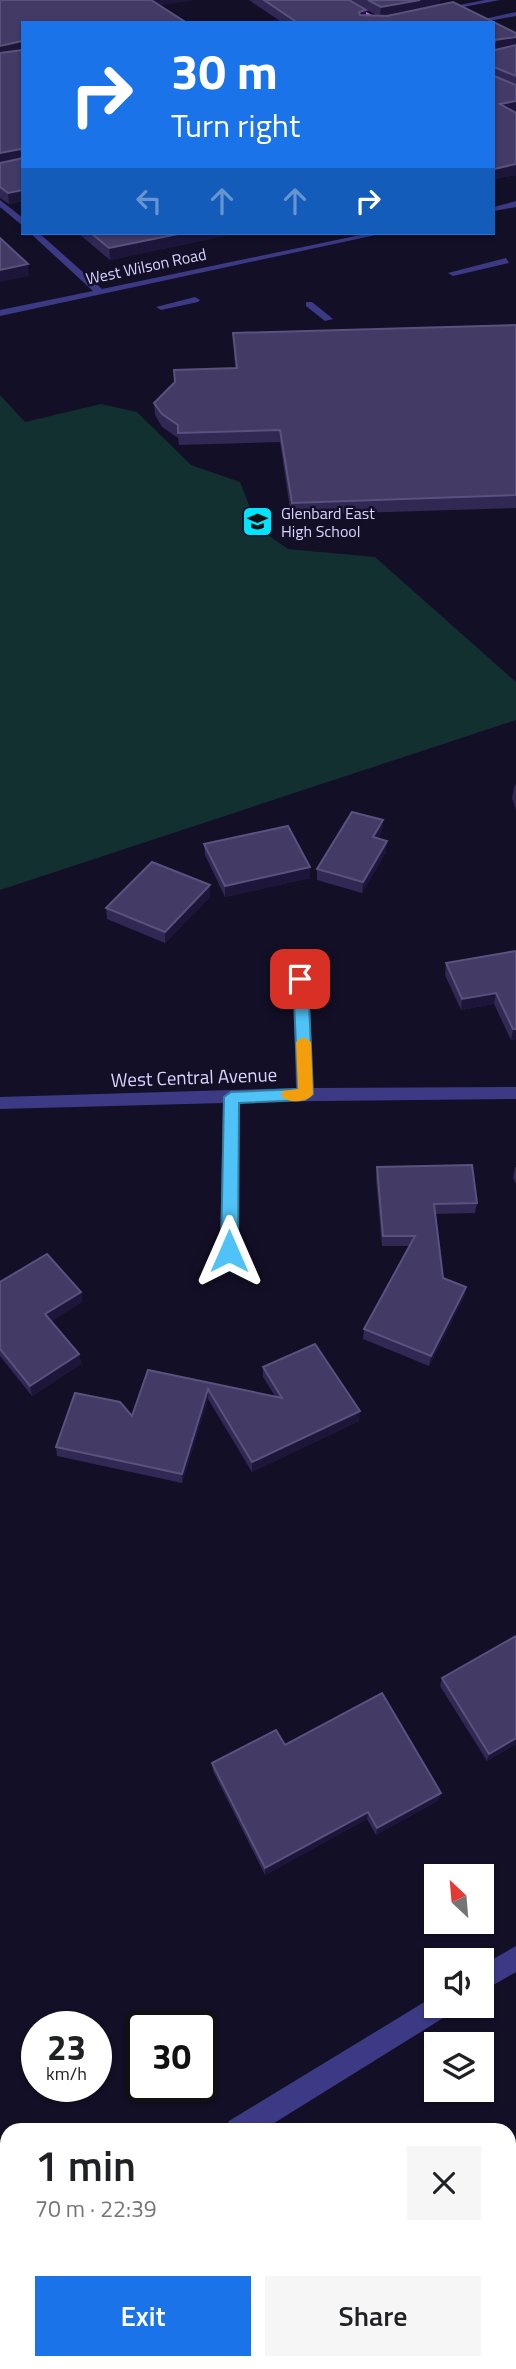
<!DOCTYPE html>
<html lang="en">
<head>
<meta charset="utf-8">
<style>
  :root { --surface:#fff; --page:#f6f6f6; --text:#202124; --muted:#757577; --accent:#1a73e8 }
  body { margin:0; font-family:"Titillium Web",sans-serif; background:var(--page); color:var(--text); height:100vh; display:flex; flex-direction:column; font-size:26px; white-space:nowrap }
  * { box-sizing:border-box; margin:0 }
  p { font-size:23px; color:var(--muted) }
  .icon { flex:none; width:38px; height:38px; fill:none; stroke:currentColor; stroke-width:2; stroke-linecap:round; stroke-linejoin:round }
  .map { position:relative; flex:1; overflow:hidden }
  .drawer { position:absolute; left:0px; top:2123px; width:516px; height:247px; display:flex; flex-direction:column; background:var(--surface); border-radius:21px 21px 0 0; box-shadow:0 2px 5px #0004 }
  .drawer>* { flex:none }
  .top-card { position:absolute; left:21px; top:21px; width:474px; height:214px; border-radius:0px; box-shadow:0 2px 5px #0004; background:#1a73e8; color:#fff; overflow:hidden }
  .needle { width:46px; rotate:334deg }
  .fabs { position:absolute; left:424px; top:1864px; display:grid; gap:14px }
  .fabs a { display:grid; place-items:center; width:70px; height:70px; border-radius:0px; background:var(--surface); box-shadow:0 2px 5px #0004; font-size:35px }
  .speed { position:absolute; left:21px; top:2011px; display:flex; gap:14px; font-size:35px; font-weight:700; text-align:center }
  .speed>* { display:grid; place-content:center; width:91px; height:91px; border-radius:50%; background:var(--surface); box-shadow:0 2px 5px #0004; line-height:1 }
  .speed small { font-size:18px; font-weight:400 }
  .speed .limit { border:4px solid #111; border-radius:10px; background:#fff; color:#111 }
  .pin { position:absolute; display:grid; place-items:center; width:60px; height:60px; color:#fff; margin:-30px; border-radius:14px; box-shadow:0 4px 10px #0006 }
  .me { position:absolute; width:77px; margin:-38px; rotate:0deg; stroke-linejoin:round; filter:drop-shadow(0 0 5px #0008) }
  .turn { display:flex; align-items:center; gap:24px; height:147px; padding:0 35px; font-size:32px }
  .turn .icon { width:91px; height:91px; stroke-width:2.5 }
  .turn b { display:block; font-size:49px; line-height:60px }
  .lanes { display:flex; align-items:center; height:66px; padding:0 35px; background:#0003; justify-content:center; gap:35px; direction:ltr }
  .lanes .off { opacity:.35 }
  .round { display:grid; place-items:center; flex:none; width:74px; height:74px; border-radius:0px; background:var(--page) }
  .headline { display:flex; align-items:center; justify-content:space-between; height:119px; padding:0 35px }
  h1 { font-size:42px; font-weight:600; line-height:52px }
  .action { display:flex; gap:14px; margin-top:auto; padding:14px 35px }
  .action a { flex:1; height:80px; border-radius:0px; background:var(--accent); color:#fff; font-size:28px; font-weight:600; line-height:80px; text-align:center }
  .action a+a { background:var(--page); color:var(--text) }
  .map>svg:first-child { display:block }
  .green { fill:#12302f }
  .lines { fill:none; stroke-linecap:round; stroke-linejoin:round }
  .minor { fill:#3d3a85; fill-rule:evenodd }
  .major { fill:#c25bff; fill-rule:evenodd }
  .wall { fill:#312854 }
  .shaded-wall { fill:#1d163a }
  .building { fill:#433a66; stroke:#5a527e; stroke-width:2 }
  .route { fill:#4fc3f7; stroke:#337fa1; stroke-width:2 }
  .slow { fill:#f59e0b }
  .labels { text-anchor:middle; stroke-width:5; stroke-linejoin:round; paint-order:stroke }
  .far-street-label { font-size:16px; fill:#d9d4ff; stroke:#130f26 }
  .far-poi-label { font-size:16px; fill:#d9d4ff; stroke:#130f26; text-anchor:start }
  .street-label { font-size:19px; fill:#d9d4ff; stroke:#130f26 }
</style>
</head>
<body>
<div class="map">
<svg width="516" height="2369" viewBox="0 0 516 2369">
  <rect width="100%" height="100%" fill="#130f26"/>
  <path class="green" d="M0 395 25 422 101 404 137 412 191 465 240 482 258 528 288 549 375 557 516 682V720L0 890Z"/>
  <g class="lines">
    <g class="minor">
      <path d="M485 0H500L437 12 434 10Z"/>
      <path d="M516 12V16L483 22 480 20Z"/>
      <path d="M0 200 23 218V226L0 207Z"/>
      <path d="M516 201V207L494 211V207Z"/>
      <path d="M30 233H39L102 289 370 233H385L0 316V310L93 291Z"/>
      <path d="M506 258 509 263 453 276 448 273Z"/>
      <path d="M195 297 200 300 198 302 161 310 156 307Z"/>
      <path d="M306 302H312L333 319 325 321 306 306Z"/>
      <path d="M301 974 309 979 313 1088 516 1087V1099L239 1102 238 1251 235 1256H223L220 1251 223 1103 0 1109V1097L296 1088 293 979Z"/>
      <path d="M516 1946V1972L481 1992V1966Z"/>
      <path d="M436 1995V2006H451L448 2015 263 2130H225L229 2121Z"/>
      <path d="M7 2259V2288L0 2291V2262Z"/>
    </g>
    <path class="major" d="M337 0H345L386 23H377Z"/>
  </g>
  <g class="wall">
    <path d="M0 0 23 23V201L9 204 0 198Z"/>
    <path d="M249 0H349L366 10V15L378 16 350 0H440V5L453 2 516 33V111L514 112 516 113V175L494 179V23H283Z"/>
    <path d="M78 233H238L110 260Z"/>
    <path d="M516 325V508L291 515 280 442 179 445 178 438 162 427 155 415 154 403 235 368 233 333Z"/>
    <path d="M516 784V810L512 798 514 787Z"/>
    <path d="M383 820 382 831 378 838 386 852 362 893 317 880V869Z"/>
    <path d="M204 844 310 867V878L225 897 205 855Z"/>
    <path d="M210 897 165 943 107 919 106 908Z"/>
    <path d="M516 951V1039L511 1040 494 1004 461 1010 445 975 446 963Z"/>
    <path d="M377 1167 477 1203 475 1213 435 1214 443 1278 466 1287 464 1297 429 1366 363 1339 364 1329 409 1246H382L376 1178Z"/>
    <path d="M515 1167H516V1184L513 1178Z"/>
    <path d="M0 1282 81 1292 82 1302 51 1321 79 1354 81 1364 32 1396 0 1356Z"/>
    <path d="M263 1367 359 1421 252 1472 208 1399 182 1483 57 1456 56 1447 132 1416 148 1370 275 1396 263 1377Z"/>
    <path d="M516 1636V1744L487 1761 440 1686 442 1678Z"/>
    <path d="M285 1745 439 1800 376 1835 367 1819 265 1875 213 1771 212 1763Z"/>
  </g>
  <g class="shaded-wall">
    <path d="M147 0H196L148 7Z"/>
    <path d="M420 0H440V6L380 17 381 7Z"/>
    <path d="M366 10V19L359 21V12Z"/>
    <path d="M516 37V46L494 50 495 40Z"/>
    <path d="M22 41 23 51 0 56V46Z"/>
    <path d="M516 101V111L499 114 500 104Z"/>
    <path d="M21 149 22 159 0 164V153Z"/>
    <path d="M516 164V175L494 179V169Z"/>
    <path d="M23 190V201L9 204 8 193Z"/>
    <path d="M183 233H238L110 260 109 248Z"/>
    <path d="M28 264 29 276 0 282V270Z"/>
    <path d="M383 820 382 831 372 848 373 837Z"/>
    <path d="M387 841 386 852 362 893 363 882Z"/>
    <path d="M310 867V878L225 897V886Z"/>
    <path d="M210 885V897L165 943V932Z"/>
    <path d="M496 993 494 1004 461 1010 462 999Z"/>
    <path d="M513 1029H516V1039L511 1040Z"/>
    <path d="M466 1287 464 1297 429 1366 431 1356Z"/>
    <path d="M81 1292 82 1302 47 1324 45 1314Z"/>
    <path d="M79 1354 81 1364 32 1396 30 1386Z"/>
    <path d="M208 1389V1399L182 1483V1474Z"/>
    <path d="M360 1411 359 1421 252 1472V1462Z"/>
    <path d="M516 1738V1744L487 1761 489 1754Z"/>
    <path d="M441 1793 439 1800 376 1835 377 1828Z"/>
    <path d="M368 1812 367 1819 265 1875V1868Z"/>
  </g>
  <g class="building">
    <path d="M0 0H151L187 23H23V45L22 41 0 46Z"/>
    <path d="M264 0H349L366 10 359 12 360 15 387 16 453 2 516 33V37L495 40 494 44V23H298Z"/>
    <path d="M368 0H420L381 7Z"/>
    <path d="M516 45V76L494 67V48L495 50Z"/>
    <path d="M23 50V154L21 149 0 153V53Z"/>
    <path d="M494 73V76L516 85V101L500 104 516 113V164L494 169Z"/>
    <path d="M23 158V190L8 193 0 187V163Z"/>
    <path d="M91 233H183L109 248Z"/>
    <path d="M0 238 28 264 0 270Z"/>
    <path d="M516 325V495L292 503 280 430 178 433V425L162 414 154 403 175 382 174 370 237 368 233 333Z"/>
    <path d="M352 812 383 820 373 837 387 841 363 882 317 869Z"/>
    <path d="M288 826 310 867 225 886 204 844Z"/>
    <path d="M152 862 210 885 165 932 106 908Z"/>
    <path d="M516 951V1029H513L496 993 462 999 446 963Z"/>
    <path d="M472 1165 477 1203 434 1204 443 1278 466 1287 431 1356 364 1329 415 1236H383L377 1167Z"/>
    <path d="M47 1254 81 1292 45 1314 79 1354 30 1386 0 1349V1282Z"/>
    <path d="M315 1344 360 1411 252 1462 208 1389 182 1474 56 1447 75 1393 120 1402 132 1416 148 1370 282 1398 263 1367Z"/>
    <path d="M516 1636V1738L489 1754 442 1678Z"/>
    <path d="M382 1693 441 1793 377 1828 368 1812 265 1868 212 1763 276 1730 285 1745Z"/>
    <path d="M516 2213V2369H366L363 2362H509V2218Z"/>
    <path d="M290 2364 292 2369H282Z"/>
  </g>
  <path class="route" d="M300 974 308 979 313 1094 305 1100 239 1103 238 1251 229 1258 221 1251 224 1097 231 1092 298 1089 293 979Z"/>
  <path class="slow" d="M303 1037 311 1042 313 1094C307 1103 287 1104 281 1095L283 1091 298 1089 296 1042Z"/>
  <defs>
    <symbol id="school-square" viewBox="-11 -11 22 22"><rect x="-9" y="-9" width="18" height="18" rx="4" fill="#00e5ff" stroke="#130f26"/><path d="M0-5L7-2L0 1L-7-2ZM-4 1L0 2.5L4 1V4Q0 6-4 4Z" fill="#111"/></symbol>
  </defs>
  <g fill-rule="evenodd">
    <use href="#school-square" x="240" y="504" width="35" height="35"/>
  </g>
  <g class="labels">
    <g class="far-street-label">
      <text transform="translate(146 266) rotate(-12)" y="6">West Wilson Road</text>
    </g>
    <g class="far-poi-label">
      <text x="281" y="519">Glenbard East<tspan x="281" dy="18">High School</tspan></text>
    </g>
    <g class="street-label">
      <text transform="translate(194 1077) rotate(-2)" y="7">West Central Avenue</text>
    </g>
  </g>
</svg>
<div class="fabs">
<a><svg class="needle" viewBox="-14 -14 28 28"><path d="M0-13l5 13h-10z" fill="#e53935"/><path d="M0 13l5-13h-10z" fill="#757577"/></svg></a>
<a><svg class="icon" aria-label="sound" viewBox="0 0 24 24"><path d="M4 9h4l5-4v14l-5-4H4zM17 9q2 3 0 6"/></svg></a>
<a><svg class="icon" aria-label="layers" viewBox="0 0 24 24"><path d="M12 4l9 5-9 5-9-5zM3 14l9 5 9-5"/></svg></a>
</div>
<div class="speed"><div>23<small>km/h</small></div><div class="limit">30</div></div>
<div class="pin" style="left:300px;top:979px;background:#d93025"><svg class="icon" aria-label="arrive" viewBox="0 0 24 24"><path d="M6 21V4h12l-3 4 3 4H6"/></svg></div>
<svg class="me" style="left:229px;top:1251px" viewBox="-20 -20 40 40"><path d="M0-17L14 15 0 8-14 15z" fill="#4fc3f7" stroke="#fff" stroke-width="4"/></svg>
<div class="top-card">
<div class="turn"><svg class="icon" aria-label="right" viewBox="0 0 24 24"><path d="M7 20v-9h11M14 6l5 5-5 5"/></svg><div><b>30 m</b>Turn right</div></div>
<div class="lanes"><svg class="icon off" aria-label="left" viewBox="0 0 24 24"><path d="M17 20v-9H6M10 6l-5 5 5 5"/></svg><svg class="icon off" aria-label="ahead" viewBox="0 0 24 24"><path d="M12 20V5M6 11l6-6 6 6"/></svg><svg class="icon off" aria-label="ahead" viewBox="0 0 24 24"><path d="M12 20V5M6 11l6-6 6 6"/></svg><svg class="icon" aria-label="right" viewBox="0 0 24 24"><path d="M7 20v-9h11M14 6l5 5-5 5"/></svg></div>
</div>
<section class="drawer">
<div class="headline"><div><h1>1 min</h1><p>70 m · 22:39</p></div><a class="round"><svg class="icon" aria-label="close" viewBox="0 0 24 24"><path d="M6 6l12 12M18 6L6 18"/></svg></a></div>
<div class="action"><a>Exit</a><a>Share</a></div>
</section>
</div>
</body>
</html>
